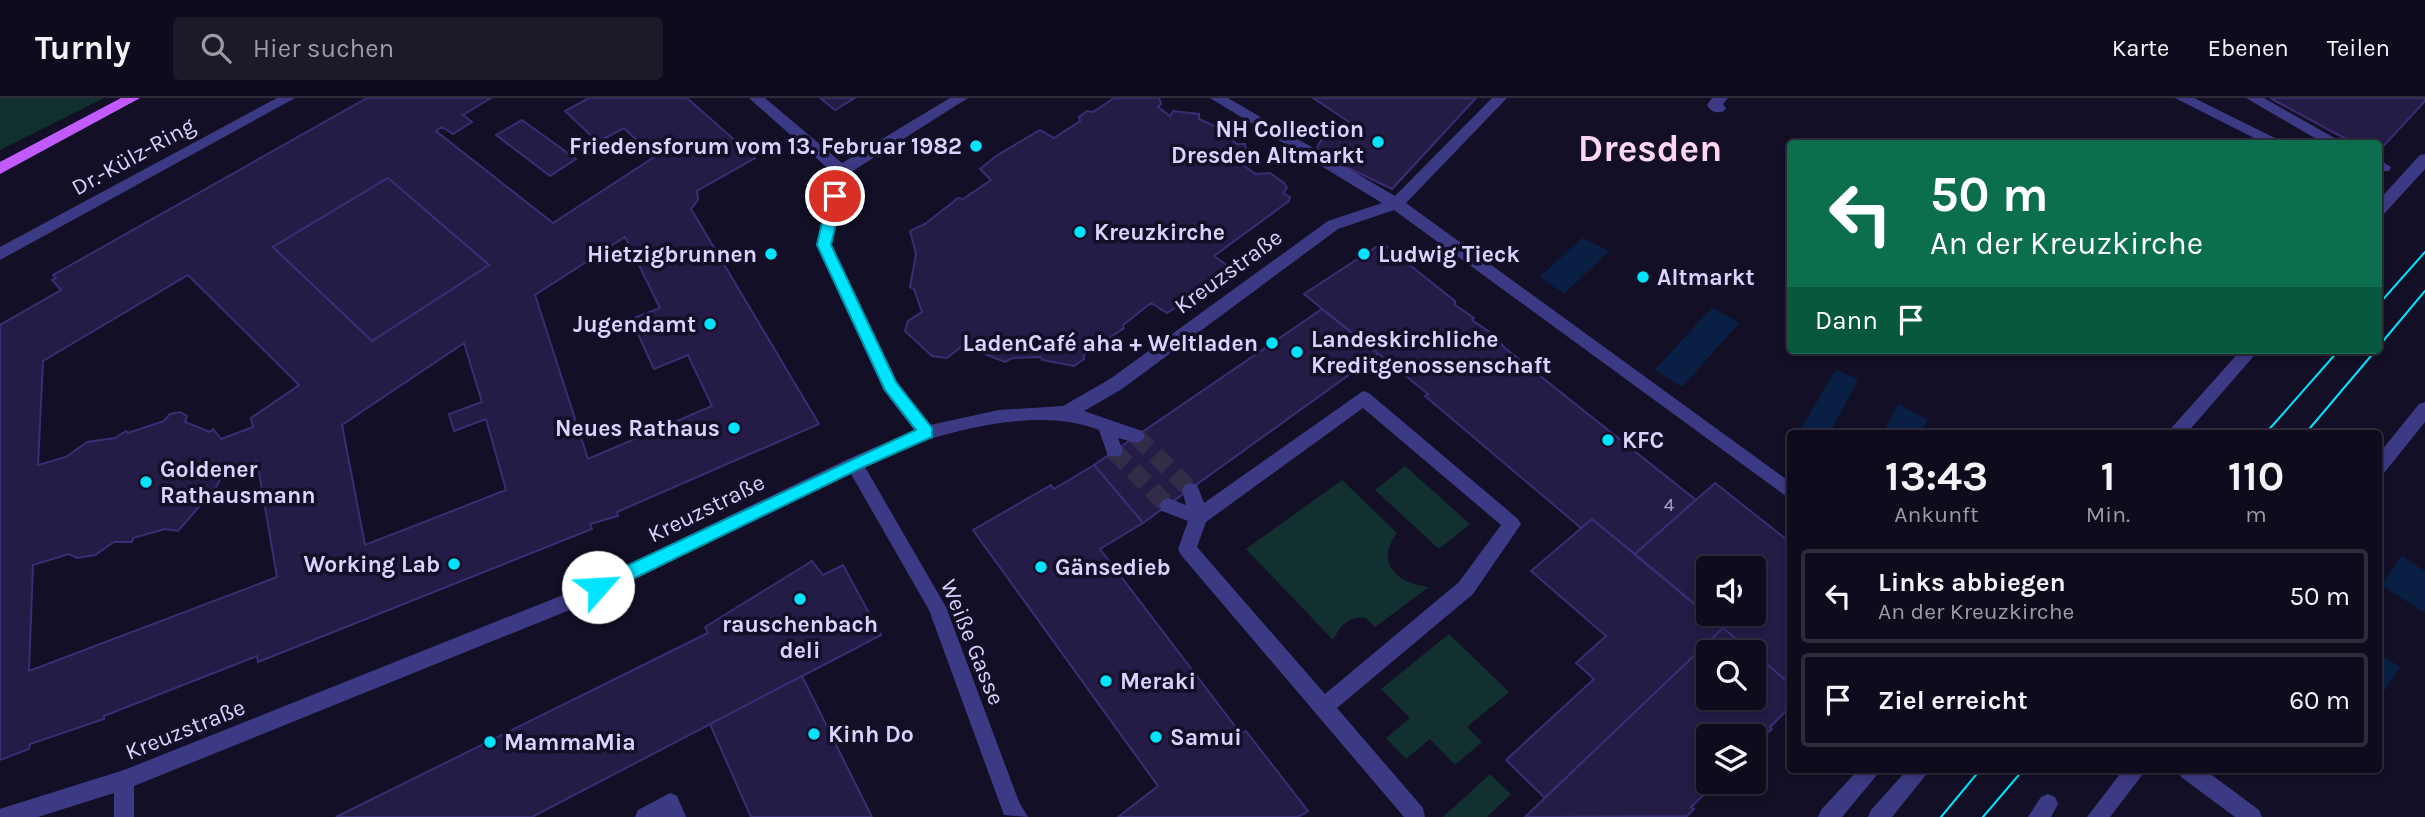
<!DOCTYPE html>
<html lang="de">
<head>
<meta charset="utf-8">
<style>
  :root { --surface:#0e0b1c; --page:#1c1929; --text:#f1f3f6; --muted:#9b9ba3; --line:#2e2b3b }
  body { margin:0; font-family:Karla,sans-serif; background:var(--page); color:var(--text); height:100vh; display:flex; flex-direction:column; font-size:26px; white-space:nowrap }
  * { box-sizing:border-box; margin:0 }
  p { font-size:23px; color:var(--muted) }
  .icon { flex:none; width:38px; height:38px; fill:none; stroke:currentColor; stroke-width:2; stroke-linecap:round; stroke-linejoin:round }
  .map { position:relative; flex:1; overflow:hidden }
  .drawer { position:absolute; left:1787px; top:332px; width:595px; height:343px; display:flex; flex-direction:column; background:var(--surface); border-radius:7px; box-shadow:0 4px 10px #0003,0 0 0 2px var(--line) }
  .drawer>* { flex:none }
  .banner { position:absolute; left:1787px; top:42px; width:595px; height:214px; border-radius:7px; box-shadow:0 4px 10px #0003,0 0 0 2px var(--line); background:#0b6e4f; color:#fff; overflow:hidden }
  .controls { position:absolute; left:1696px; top:458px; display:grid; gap:14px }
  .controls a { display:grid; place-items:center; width:70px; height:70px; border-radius:7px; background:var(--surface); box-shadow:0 4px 10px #0003,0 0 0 2px var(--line); font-size:35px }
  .pin { position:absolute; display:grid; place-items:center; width:60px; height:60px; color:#fff; margin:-30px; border:4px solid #fff; border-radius:50%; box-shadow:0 2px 7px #0007 }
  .me { position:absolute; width:77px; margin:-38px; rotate:64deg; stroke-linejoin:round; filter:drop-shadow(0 0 5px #0008) }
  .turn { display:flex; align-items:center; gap:24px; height:147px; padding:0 28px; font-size:32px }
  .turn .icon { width:91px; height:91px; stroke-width:2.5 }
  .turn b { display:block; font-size:49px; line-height:60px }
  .then { display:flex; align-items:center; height:66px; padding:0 28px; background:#0003; gap:14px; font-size:26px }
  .eta { display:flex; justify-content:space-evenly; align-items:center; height:119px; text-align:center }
  .eta b { font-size:42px; font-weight:700; line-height:49px }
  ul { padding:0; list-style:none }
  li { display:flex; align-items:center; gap:21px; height:94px; margin:0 14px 10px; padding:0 14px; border:4px solid var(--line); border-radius:7px }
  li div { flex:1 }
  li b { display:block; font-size:26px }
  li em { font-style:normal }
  header { display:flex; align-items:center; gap:42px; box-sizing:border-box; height:98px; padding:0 35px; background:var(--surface); border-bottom:2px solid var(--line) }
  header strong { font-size:33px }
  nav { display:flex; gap:38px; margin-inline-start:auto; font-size:24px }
  .search { width:490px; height:63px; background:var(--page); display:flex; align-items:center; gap:18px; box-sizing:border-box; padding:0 24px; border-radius:7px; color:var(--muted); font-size:26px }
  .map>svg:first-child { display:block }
  .green { fill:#12302f }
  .water { fill:#0a1f44 }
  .building { fill:#241b47; stroke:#3b2d73; stroke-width:2; fill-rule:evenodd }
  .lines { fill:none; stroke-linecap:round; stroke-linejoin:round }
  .minor-tunnel { stroke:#312d47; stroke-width:18; stroke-dasharray:18 9; stroke-linecap:butt }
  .minor { fill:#3d3a85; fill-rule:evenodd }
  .major { fill:#c25bff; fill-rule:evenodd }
  .tram { stroke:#00e5ff; stroke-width:2 }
  .route { fill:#00e5ff; stroke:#0095a6; stroke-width:2 }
  .poi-dot { fill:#00e5ff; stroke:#130f26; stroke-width:2.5 }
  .labels { text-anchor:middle; stroke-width:7; stroke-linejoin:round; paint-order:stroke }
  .number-label { font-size:19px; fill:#aca6d1 }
  .poi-label { font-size:23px; font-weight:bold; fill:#d9d4ff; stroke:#130f26; text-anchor:start }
  .street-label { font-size:23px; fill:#d9d4ff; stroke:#130f26 }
  .town-label { font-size:37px; font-weight:bold; fill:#ffd6f0; stroke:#130f26 }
</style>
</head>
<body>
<header>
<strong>Turnly</strong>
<div class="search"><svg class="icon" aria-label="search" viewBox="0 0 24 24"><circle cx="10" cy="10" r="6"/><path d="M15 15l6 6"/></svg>Hier suchen</div>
<nav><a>Karte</a><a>Ebenen</a><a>Teilen</a></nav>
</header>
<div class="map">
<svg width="2425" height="719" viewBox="0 0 2425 719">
  <rect width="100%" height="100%" fill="#130f26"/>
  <g class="green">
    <path d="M0 0H104L0 52Z"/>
    <path d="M1405 368 1470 426 1439 451 1375 392Z"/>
    <path d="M1342 382 1397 435C1374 465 1398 486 1429 489L1375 529 1366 520C1348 518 1341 527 1333 542L1246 451Z"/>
    <path d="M1449 536 1509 594 1467 629 1482 644 1455 667 1430 641 1406 661 1386 640 1410 620 1381 591Z"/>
    <path d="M1490 676 1511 696 1487 719H1443Z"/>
  </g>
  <g class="water">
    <path d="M1582 140 1609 153 1564 196 1540 179Z"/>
    <path d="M1712 209 1739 225 1682 289 1655 272Z"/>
    <path d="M1836 271 1858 282 1829 336H1798Z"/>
    <path d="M1898 306 1928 322 1920 336H1882Z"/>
    <path d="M2402 458 2425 473V515L2381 487Z"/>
    <path d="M2378 555 2400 569 2379 601H2378Z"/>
  </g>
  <g class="building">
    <path d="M367 0H491L463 17 472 24 453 36 442 29 436 33 553 125 654 59 624 30 598 44 565 13 589 0H687L755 60 697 93 698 102 691 111 819 326 617 414 618 418 590 426 592 431 258 564 257 558 104 618V621L30 646 29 651 0 662V227L61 192 52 182 56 180 53 177ZM388 80 489 167 372 243 273 149ZM625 139 660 210 631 221 654 271 688 257 712 308 588 361 535 197ZM188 177 299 287 251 320 253 329 221 341 213 331 210 334 185 324 187 318 180 314 170 316 164 323 128 335 126 333 115 340 87 344 66 359 38 367 43 263ZM464 245 482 304 449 316 454 333 486 321 506 392 365 447 342 327ZM257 363 277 479 29 573 33 467 69 456 77 460 95 457 114 444H132L133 440 165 431 178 433 217 388 223 375Z"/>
    <path d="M820 0H855L835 12Z"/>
    <path d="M1114 0H1159L1161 6 1158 9 1170 18 1173 13 1199 16V21L1221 31 1237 46H1245L1249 65 1243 67 1256 76 1270 75 1284 85 1287 90 1283 95 1290 99 1289 103 1214 158 1228 168 1187 202 1167 215 1151 205 1123 227 1124 230 1084 257V261L1074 268 1042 262 1041 259 1013 260 1005 264 967 249H961L947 260 932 258 905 233 908 223 922 214 914 191 910 189 916 156 910 133 925 126 958 100 963 101 991 82 980 71 996 58 1040 32 1054 40 1080 23 1079 19 1087 13 1093 14Z"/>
    <path d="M1313 0H1476L1392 91 1329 61 1333 56 1316 51 1329 30 1351 37 1358 30Z"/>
    <path d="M2270 0H2425V3L2378 54V46H2360L2342 39Z"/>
    <path d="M522 22 576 61 550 78 496 37Z"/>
    <path d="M388 80 489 167 372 243 273 149Z"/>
    <path d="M1382 145 1455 203V207L1474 220 1472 222 1491 235 1505 250 1696 402 1635 456 1592 421 1581 430 1425 298 1428 296 1304 196Z"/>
    <path d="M1322 211 1378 256 1143 425 1094 367Z"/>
    <path d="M1094 367 1143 425 1100 451 1241 636 1246 633 1308 713 1298 719H1118L1158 688 973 432 1051 387 1054 391Z"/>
    <path d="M1715 385 1786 441 1790 436V586L1635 456ZM1708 471H1754V516H1708Z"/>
    <path d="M1592 421 1723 530 1545 700 1506 662 1594 581 1576 565 1606 538 1531 473Z"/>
    <path d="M812 463 823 477 843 467 881 537 532 719H336L708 535 705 529Z"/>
    <path d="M1723 530 1753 555H1708V600H1754V555L1790 586V609L1770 629 1772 631 1754 646V639H1708V684H1717L1709 696 1707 694 1691 709 1694 711 1687 718 1525 719Z"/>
    <path d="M802 578 850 675 872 719H751L710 626Z"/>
  </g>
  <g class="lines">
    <g class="minor-tunnel">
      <path d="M1136 338 1191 392"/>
      <path d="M1114 353 1168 408"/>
    </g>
    <g class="minor">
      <path d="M277 0H295L0 162V149Z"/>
      <path d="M749 0H765L842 65 950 0H968L848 76 832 147 897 284 930 327 999 312 1063 308 1110 281 1328 123 1382 105 1210 0H1228L1395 98 1492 0H1507L1406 105 1790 384V401L1394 112 1338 131 1122 291 1084 313 1142 333 1145 338 1142 343 1136 345 1118 340 1123 353 1120 358H1108L1099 332C1048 312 981 326 930 341 908 348 886 360 865 369L946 509 1019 704 1028 719 1004 717 929 512 851 376 582 507 134 688V719H114V695L38 719H0V711L6 709 124 672 568 495 848 361 914 332 884 293 816 147 833 75Z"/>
      <path d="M1712 0H1728L1723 6 1726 10 1724 13C1717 16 1711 14 1707 7Z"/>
      <path d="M2175 0H2194L2287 46H2266Z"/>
      <path d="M2246 0H2264L2345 46H2325Z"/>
      <path d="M2425 56V71L2383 117 2378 119V103L2420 57Z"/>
      <path d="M2378 61 2391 69 2389 73H2378Z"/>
      <path d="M2241 252H2259L2186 336H2166Z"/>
      <path d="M1363 293 1369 295 1518 421 1521 426 1473 496 1337 610 1423 710 1425 719H1404L1181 457 1178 451 1188 423 1162 413 1159 408 1162 403 1168 400 1186 407 1182 392 1185 387 1191 385 1197 387 1204 405ZM1363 310 1501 427 1459 484 1325 596 1197 449 1206 424Z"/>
      <path d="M2425 304V324L2384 375 2378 377V357L2419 306Z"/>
      <path d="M1858 672H1881L1842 719H1818L1821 712Z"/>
      <path d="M1907 672H1930L1892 719H1868L1871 712Z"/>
      <path d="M2123 672H2146L2110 719H2087Z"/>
      <path d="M2178 672H2205L2259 712 2262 719H2235L2181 679Z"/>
      <path d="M670 695 677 698 686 719H635L638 712Z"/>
      <path d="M2048 696 2055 699 2058 706 2051 719H2028L2041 699Z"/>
    </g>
    <path class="major" d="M121 0H140L0 76V64Z"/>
    <g class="tram">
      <path d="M2378 207 2425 154"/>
      <path d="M2378 249 2425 193"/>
      <path d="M2265 336 2339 252"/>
      <path d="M2305 336 2376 252"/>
      <path d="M1941 719 1980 672"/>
      <path d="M1983 719 2023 672"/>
    </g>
  </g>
  <path class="route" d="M835 93 842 98 831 147 896 284 932 330V339L859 371 604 495H592L590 489 592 484 916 332 885 292 817 147 828 98Z"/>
  <g class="poi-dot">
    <circle cx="1378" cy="44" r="7"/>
    <circle cx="976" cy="48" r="7"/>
    <circle cx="1080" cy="134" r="7"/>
    <circle cx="771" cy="156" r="7"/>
    <circle cx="1364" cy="156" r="7"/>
    <circle cx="1643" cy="179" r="7"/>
    <circle cx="710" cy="226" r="7"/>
    <circle cx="1272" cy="245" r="7"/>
    <circle cx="1297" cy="254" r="7"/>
    <circle cx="734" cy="330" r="7"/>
    <circle cx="1608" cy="342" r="7"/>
    <circle cx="146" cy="384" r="7"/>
    <circle cx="454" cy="466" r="7"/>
    <circle cx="1041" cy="469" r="7"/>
    <circle cx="800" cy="501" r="7"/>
    <circle cx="1106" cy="583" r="7"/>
    <circle cx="814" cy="636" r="7"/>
    <circle cx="1156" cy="639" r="7"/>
    <circle cx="490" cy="644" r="7"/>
  </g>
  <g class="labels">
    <g class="number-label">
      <text x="1669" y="413">4</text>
    </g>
    <g class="poi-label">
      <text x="1364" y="39" text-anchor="end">NH Collection<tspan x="1364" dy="26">Dresden Altmarkt</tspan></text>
      <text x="962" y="56" text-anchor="end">Friedensforum vom 13. Februar 1982</text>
      <text x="1094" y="142">Kreuzkirche</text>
      <text x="757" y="164" text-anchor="end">Hietzigbrunnen</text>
      <text x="1378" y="164">Ludwig Tieck</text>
      <text x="1657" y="187">Altmarkt</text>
      <text x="696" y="234" text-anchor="end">Jugendamt</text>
      <text x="1311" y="249">Landeskirchliche<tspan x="1311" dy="26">Kreditgenossenschaft</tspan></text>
      <text x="1258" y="253" text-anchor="end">LadenCafé aha + Weltladen</text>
      <text x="720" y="338" text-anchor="end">Neues Rathaus</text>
      <text x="1622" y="350">KFC</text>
      <text x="160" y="379">Goldener<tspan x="160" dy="26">Rathausmann</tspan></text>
      <text x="440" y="474" text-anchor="end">Working Lab</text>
      <text x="1055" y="477">Gänsedieb</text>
      <text x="800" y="534" text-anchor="middle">rauschenbach<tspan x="800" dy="26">deli</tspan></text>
      <text x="1120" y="591">Meraki</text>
      <text x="828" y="644">Kinh Do</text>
      <text x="1170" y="647">Samui</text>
      <text x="504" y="652">MammaMia</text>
    </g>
    <g class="street-label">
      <text transform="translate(133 58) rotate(-29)" y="8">Dr.-Külz-Ring</text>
      <text transform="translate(1228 173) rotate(-36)" y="8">Kreuzstraße</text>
      <text transform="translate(706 410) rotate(-26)" y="8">Kreuzstraße</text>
      <text transform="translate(973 544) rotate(68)" y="8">Weiße Gasse</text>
      <text transform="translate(185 631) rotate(-22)" y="8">Kreuzstraße</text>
    </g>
    <g class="town-label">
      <text x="1650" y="63">Dresden</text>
    </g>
  </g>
</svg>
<div class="controls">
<a><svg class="icon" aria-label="sound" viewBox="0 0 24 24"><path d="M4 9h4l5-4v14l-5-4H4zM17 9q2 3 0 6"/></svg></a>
<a><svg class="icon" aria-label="search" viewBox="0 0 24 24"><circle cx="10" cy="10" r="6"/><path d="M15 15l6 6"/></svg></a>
<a><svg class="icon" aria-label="layers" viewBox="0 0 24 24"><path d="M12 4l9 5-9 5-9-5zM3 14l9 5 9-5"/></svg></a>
</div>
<div class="pin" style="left:835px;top:98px;background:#d93025"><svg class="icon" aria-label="arrive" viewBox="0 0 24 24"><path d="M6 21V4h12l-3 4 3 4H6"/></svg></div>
<svg class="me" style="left:598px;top:489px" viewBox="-20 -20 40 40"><circle r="19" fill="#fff"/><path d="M0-13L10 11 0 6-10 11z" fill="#00e5ff"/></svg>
<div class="banner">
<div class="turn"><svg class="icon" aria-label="left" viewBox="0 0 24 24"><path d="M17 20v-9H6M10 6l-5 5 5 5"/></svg><div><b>50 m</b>An der Kreuzkirche</div></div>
<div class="then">Dann<svg class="icon" aria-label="arrive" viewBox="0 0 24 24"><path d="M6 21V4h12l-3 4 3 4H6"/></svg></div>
</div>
<section class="drawer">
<div class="eta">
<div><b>13:43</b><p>Ankunft</p></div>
<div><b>1</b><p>Min.</p></div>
<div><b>110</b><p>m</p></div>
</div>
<ul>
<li><svg class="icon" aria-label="left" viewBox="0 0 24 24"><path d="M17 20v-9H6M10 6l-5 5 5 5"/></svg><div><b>Links abbiegen</b><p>An der Kreuzkirche</p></div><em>50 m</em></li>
<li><svg class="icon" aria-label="arrive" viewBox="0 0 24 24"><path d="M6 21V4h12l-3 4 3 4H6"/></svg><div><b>Ziel erreicht</b></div><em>60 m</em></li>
</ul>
</section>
</div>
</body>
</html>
